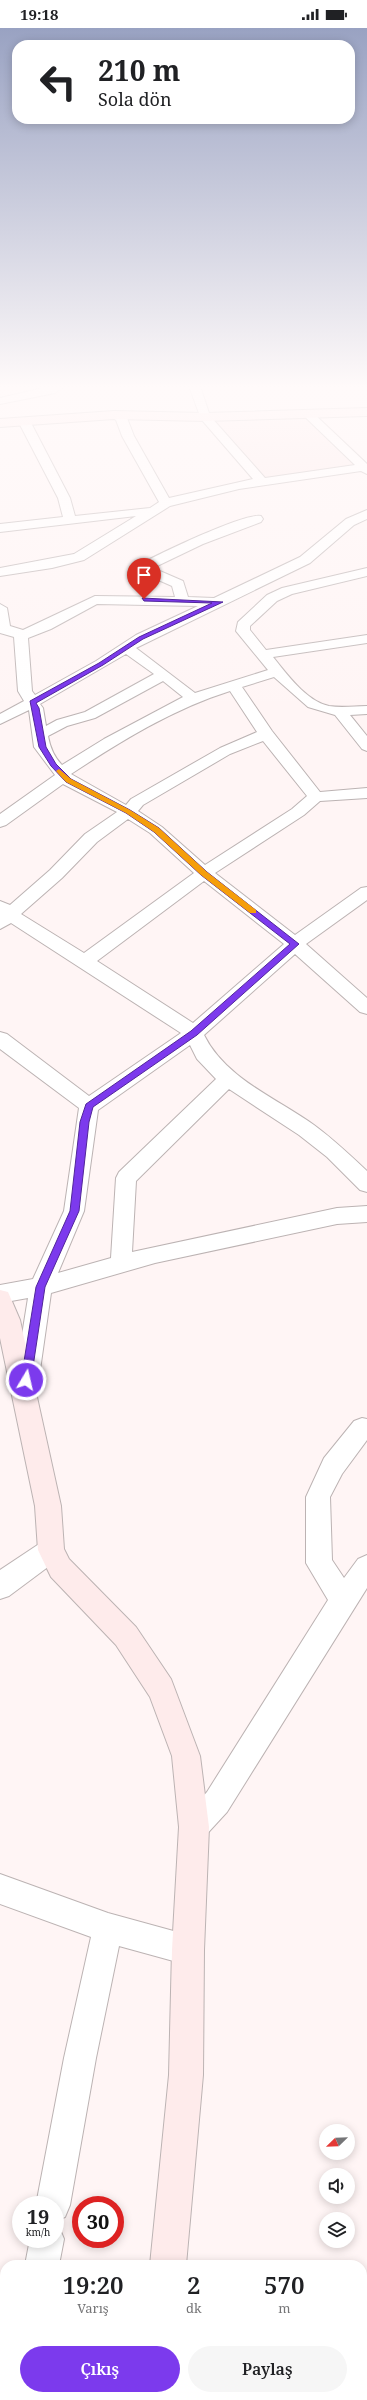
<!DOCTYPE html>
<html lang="tr">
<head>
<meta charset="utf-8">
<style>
  :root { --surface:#fff; --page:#f6f6f6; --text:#202124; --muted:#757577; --accent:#7c3aed }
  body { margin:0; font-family:"Noto Serif",serif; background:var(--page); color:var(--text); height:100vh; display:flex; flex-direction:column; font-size:15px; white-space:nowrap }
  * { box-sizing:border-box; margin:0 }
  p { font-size:13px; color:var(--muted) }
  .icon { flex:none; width:22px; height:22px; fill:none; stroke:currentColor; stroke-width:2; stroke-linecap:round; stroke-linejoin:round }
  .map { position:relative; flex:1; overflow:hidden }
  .side { position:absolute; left:0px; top:2232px; width:367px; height:140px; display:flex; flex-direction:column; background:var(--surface); border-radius:16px 16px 0 0; box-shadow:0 2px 10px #0003 }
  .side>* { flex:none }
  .banner { position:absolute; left:12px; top:12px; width:343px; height:84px; border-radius:16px; box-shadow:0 2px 10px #0003; background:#fff; color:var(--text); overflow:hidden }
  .needle { width:26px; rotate:247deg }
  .controls { position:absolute; left:319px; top:2096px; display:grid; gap:8px }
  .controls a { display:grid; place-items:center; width:36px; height:36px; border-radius:50%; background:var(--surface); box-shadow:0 2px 10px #0003; font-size:20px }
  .speed { position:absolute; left:12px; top:2168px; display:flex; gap:8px; font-size:20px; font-weight:700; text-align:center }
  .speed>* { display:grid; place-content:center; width:52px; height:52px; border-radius:50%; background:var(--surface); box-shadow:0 2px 10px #0003; line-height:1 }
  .speed small { font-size:10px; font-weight:400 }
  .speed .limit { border:6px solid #d22; background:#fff; color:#111 }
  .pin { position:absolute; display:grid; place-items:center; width:34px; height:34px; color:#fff; margin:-41px -17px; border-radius:50% 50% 50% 0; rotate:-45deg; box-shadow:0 0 4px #0007 }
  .pin .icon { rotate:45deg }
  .me { position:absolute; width:44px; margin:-22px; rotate:9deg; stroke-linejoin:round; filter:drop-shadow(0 0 3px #0008) }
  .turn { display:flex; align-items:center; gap:14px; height:84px; padding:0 20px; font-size:18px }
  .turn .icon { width:52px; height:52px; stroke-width:2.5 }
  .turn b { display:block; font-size:28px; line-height:34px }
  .eta { display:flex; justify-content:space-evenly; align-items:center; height:68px; text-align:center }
  .eta b { font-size:24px; font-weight:600; line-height:28px }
  .cta { display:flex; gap:8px; margin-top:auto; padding:8px 20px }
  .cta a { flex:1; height:46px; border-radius:24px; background:var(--accent); color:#fff; font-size:16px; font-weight:600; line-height:46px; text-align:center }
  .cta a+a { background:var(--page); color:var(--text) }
  .status { display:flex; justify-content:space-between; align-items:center; height:28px; padding:0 20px; background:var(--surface); direction:ltr }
  .status svg { height:11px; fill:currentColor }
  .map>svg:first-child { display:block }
  .built { fill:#fce8e8 }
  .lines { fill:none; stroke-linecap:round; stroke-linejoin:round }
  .street-casing { stroke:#bcb3b3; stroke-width:2 }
  .secondary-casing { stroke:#bcb3b3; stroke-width:2 }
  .street { fill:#fff; fill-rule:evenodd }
  .secondary { fill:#feebeb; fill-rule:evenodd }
  .route { fill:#7c3aed; stroke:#51269a }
  .slow { fill:#f59e0b }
</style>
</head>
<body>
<div class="status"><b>19:18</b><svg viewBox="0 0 49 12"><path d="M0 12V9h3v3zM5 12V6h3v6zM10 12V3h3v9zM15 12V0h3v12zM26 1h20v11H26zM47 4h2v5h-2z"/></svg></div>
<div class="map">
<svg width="367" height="2372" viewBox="0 0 367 2372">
  <rect width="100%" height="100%" fill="#fff5f5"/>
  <path class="built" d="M307 388 357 438 264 452 212 391Z"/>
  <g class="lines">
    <defs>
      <g id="street">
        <path d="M51 358H64L55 365 0 376V370Z"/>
        <path d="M189 358H200L210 388 265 450 355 437 303 387V383H311L367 436V446L361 443 239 461 170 478 84 532 52 540 0 548V540L74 526 136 488 0 504V496L63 489 58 470 18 393 20 391H28L30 393 70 470 75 488 150 480 159 474 122 408 116 392 108 387 114 384 127 390 134 408 169 470 253 451 201 391Z"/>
        <path d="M367 482V491L354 497 310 535 136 620 195 665 268 642 236 603 238 594 267 567 282 560 367 540V548L292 566 277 573 250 598V602L266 622 367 607V615L273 629C287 646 306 673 329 678 342 680 355 678 367 678V686L350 687 367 708V723L362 721 335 687 308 679 274 649 242 659 272 703 320 764 367 760V770L320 773 304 787 215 845 295 907 361 860 367 859V872L306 916 367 970V986L360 984 295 926 204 1007C226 1051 275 1069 314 1097 333 1111 350 1127 367 1143V1164L360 1162 327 1129 299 1107 229 1061 136 1153 132 1224 337 1180 367 1178V1194L337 1196 155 1235 51 1265 37 1363 33 1370 25 1373 17 1370 13 1363 28 1270 0 1275V1257L33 1251 64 1183 79 1080 0 1021V1004L7 1006 89 1068 181 1005 11 895 0 901V873L10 877 50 842 85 806 117 784 63 756 6 797 0 799V786L55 747 34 719 29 682 0 696V686L24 673 18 663 14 609 0 605V576L7 580 10 598 23 602 95 568 175 569 172 558 138 543 136 540 138 537C157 527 245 484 261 488L263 491 261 494 203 516 153 540 183 553 188 569 214 570 300 529 346 491ZM97 576 198 578 136 607 96 633 35 667 32 663 28 610 51 601ZM126 626 154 646 85 684 57 692 46 698 43 680 40 676ZM163 653 183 669 104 711 62 737C54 729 50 719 48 708L67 698 95 690ZM230 663 257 704 220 720 131 771 126 777 71 746C121 713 173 681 230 663ZM263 713 307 768 292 781 205 837 162 799 138 783 143 777 230 726ZM128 791 150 805 194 845 84 925 21 886 62 850 97 814ZM204 853 284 916 193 995 97 933ZM190 1017 197 1031 216 1051 119 1144 116 1150 111 1230 58 1245 84 1183 98 1082Z"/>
        <path d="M362 1390 367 1391V1412L342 1446 330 1469 332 1532 344 1550 358 1531 367 1527V1560L227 1784 204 1809 194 1813 184 1809 180 1799 184 1789 207 1764 328 1572 306 1535V1469L324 1430 354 1393Z"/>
        <path d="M51 1510 60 1514 64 1522 60 1530 9 1568 0 1571V1542L42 1514Z"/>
        <path d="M0 1846 108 1885 188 1907 199 1911 203 1922 199 1933 188 1937 119 1918 96 2030 70 2177 65 2189 55 2193V2177H36L64 2030 91 1909 0 1876Z"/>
        <path d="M55 2198 59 2199 64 2211 59 2237H25L30 2211H55Z"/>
        <path d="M5 2356V2367H36L35 2372H0Z"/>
      </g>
      <g id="secondary">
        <path d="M367 380V388L205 393 114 391 0 399V391L114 383 205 385Z"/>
        <path d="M0 1262 8 1264 20 1292 61 1478 64 1521 69 1531 136 1599 171 1651 200 1728 209 1799 204 1922 203 2047 186 2237H150L169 2047 172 1922 179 1799 172 1728 150 1669 116 1617 51 1549 38 1522 35 1478 0 1310Z"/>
        <path d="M135 2367H173L172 2372H134Z"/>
      </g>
    </defs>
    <use href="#street" class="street-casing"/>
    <use href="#secondary" class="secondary-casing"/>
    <use href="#street" class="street"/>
    <use href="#secondary" class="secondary"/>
  </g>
  <linearGradient id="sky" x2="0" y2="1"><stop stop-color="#99a2c2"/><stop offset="0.52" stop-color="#fffafa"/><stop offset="1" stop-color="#fffafa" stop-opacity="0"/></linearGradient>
  <rect width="367" height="690" fill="url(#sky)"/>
  <path class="route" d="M142 570 223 574 143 611 103 637 36 675 39 680 46 719 56 736 71 751 130 782 159 800 207 844 299 916 197 1007 93 1079 89 1094 79 1183 45 1259 31 1352 26 1356 21 1352 36 1259 70 1183 80 1094 86 1076 191 1003 290 916 201 847 154 804 126 785 66 754 51 738 39 719 30 673 99 635 139 609 212 575 144 573Z"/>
  <path class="slow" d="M59 741 71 751 130 782 159 800 207 844 256 882V885H250L201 847 154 804 126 785 66 754 56 743Z"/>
</svg>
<div class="controls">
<a><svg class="needle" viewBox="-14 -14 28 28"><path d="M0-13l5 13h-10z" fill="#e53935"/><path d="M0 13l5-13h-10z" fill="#757577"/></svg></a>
<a><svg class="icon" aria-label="sound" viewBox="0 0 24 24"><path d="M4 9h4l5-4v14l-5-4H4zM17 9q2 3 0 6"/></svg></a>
<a><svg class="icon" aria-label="layers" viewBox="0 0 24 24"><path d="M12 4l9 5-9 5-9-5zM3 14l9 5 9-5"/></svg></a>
</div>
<div class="speed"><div>19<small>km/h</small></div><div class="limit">30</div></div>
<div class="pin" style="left:144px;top:571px;background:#d93025"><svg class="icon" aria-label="arrive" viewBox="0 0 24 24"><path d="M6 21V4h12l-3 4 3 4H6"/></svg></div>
<svg class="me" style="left:26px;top:1352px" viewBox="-20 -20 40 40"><circle r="17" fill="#7c3aed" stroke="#fff" stroke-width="3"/><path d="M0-11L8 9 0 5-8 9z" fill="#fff"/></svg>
<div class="banner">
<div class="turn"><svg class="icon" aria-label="left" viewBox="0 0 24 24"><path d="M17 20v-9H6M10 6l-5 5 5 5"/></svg><div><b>210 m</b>Sola dön</div></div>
</div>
<section class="side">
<div class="eta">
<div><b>19:20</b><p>Varış</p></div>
<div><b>2</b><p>dk</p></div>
<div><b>570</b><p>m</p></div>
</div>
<div class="cta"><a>Çıkış</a><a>Paylaş</a></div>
</section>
</div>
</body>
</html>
